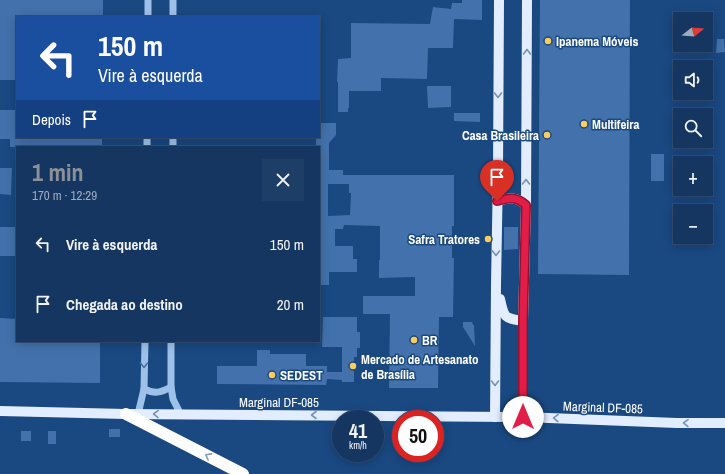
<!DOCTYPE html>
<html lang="pt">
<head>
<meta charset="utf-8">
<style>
  :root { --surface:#143661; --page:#1d3e67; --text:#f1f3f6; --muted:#9dabbd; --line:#335076; --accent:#8c9099 }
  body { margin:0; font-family:"Archivo Narrow",sans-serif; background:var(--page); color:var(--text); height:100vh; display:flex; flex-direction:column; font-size:15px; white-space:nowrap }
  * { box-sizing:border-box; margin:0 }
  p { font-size:13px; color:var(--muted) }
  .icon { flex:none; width:22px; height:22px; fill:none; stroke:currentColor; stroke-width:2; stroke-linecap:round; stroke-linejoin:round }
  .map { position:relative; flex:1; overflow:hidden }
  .drawer { position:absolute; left:16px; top:146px; width:304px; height:196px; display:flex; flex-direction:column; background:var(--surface); border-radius:0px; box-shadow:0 2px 10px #0003,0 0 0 1px var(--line) }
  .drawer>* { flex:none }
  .top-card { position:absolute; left:16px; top:16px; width:304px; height:122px; border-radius:0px; box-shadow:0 2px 10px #0003,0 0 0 1px var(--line); background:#1a4fa0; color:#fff; overflow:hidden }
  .needle { width:26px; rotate:73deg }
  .buttons { position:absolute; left:673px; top:12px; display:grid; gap:8px }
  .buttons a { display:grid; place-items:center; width:40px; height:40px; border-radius:0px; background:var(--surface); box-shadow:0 2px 10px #0003,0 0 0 1px var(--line); font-size:20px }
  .speed { position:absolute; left:332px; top:410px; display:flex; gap:8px; font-size:20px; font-weight:700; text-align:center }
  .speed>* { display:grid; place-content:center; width:52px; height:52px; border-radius:50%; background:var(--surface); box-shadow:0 2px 10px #0003,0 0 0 1px var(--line); line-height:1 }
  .speed small { font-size:10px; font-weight:400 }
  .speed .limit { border:6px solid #d22; background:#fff; color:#111 }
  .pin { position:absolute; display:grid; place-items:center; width:34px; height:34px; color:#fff; margin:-41px -17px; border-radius:50% 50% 50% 0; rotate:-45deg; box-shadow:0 0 4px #0007 }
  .pin .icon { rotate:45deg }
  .me { position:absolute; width:44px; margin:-22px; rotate:0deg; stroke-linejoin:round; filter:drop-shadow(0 0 3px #0008) }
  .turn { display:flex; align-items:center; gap:14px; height:84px; padding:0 16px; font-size:18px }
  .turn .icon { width:52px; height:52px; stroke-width:2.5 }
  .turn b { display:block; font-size:28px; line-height:34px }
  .then { display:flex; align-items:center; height:38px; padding:0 16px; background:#0003; gap:8px; font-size:15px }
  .round { display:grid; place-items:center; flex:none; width:42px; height:42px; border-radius:0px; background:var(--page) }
  .headline { display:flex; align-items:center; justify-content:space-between; height:68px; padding:0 16px }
  h1 { font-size:24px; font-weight:700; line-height:30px; color:var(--accent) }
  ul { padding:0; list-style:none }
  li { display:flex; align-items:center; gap:12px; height:60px; padding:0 16px }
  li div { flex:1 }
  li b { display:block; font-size:15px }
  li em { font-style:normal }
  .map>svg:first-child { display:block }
  .building { fill:#4371ab; fill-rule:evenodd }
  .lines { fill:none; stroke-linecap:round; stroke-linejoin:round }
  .minor { stroke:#9ec1ea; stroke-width:7 }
  .major { stroke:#e2edff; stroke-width:10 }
  .highway { stroke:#fff; stroke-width:12 }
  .oneway { stroke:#7492ba }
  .oneway2 { stroke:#4872a6 }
  .oneway3 { stroke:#819aba }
  .route-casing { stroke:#92132f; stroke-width:10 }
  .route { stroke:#e11d48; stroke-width:7 }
  .poi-dot { fill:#fccd5a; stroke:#1a4881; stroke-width:1.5 }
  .labels { text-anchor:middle; stroke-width:3; stroke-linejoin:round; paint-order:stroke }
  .poi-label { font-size:13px; font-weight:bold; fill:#fff; stroke:#1a4881; text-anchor:start }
  .street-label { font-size:13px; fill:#fff; stroke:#1a4881 }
</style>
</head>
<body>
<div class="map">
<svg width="725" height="474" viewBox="0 0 725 474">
  <rect width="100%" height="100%" fill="#1a4881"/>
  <g class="building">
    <path d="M0 0H103V17H17V80H0Z"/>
    <path d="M462 0H482V20L454 19 453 48H428L427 79 381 78V91H349V108H348V112H338V82H337L338 59 351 58V23L430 24 433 7 451 9 452 3H462Z"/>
    <path d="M540 0H630L629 275 538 274Z"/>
    <path d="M717 39H724L725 52 716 53Z"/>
    <path d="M427 86H451V107L428 108Z"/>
    <path d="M0 110H17V137H102V147H10V139H0Z"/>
    <path d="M454 113H480V122L454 121Z"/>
    <path d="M319 123H336V135L329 143V170H343V175H454V226H452V258H454L453 317H439L438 388H389L390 314H363V296H415V277L379 278V260H380V226L344 225 343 229H335V246H353V259H357V272H329V285H319V147H316V137H319ZM328 184H349V193H351L350 215 328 216Z"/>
    <rect x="651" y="154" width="13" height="27"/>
    <path d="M0 168H12L11 195 0 194Z"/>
    <rect x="0" y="227" width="17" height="29"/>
    <path d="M504 227H518V249L504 250Z"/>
    <path d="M323 317H357V332H360V348H357V357H354V382H342V380L327 379 326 385 217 384V366H257V350H270V354H306V366H327V372H342V347H322Z"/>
    <path d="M0 318 17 319V341H100V383L0 382Z"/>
    <path d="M463 322H472L473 325H474L475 346 463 327Z"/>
    <rect x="109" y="429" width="11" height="8"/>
    <rect x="21" y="431" width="10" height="10"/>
    <rect x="48" y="431" width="8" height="13"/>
  </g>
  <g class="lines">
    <g class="minor">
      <path d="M148 17V0"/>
      <path d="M173 17V0"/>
      <path d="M147 147V137"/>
      <path d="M173 147V137"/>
      <path d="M171 341V387L173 399 181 415"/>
      <path d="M144 389C155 394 160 393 171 387"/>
      <path d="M138 414 144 389 145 341"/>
    </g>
    <g class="major">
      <path d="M497 201C509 198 516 196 526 205"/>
      <path d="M500 299C504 318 504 318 523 321"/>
      <path d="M0 411 126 414 523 417 677 423H725"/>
      <path d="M495 417 496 284 498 172 499 0"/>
      <path d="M523 417V321L526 205 527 0"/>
    </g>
    <path class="highway" d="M126 414 243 474"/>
  </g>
  <defs><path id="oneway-chevron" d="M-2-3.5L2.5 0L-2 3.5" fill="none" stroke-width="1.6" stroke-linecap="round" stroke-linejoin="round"/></defs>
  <g class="oneway">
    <use href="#oneway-chevron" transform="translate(527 52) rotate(-90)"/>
    <use href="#oneway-chevron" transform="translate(498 95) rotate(90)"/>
    <use href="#oneway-chevron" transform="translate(526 182) rotate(-90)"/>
    <use href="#oneway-chevron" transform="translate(496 253) rotate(91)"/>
    <use href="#oneway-chevron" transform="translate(495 383) rotate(90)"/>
    <use href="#oneway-chevron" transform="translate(156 414) rotate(-179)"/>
    <use href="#oneway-chevron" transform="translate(314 415) rotate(-180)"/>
    <use href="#oneway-chevron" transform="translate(556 418) rotate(-178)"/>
    <use href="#oneway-chevron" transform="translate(686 423) rotate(-179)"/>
  </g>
  <use class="oneway2" href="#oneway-chevron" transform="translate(144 365) rotate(91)"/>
  <use class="oneway3" href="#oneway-chevron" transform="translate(208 456) rotate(-152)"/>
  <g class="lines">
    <defs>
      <path id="route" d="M497 201C509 198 516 196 526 205L523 321V417"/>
    </defs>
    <use href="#route" class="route-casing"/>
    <use href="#route" class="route"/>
  </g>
  <g class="poi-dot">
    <circle cx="548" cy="41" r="4"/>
    <circle cx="584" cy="124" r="4"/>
    <circle cx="547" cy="135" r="4"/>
    <circle cx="488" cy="239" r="4"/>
    <circle cx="414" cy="340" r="4"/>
    <circle cx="353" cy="366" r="4"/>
    <circle cx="272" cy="375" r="4"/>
  </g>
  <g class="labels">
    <g class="poi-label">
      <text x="556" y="46">Ipanema Móveis</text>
      <text x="592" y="129">Multifeira</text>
      <text x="539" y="140" text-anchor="end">Casa Brasileira</text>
      <text x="480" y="244" text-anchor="end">Safra Tratores</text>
      <text x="422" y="345">BR</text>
      <text x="361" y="364">Mercado de Artesanato<tspan x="361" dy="15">de Brasília</tspan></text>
      <text x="280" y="380">SEDEST</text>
    </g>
    <g class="street-label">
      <text x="279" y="407">Marginal DF-085</text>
      <text transform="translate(603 407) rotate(2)" y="5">Marginal DF-085</text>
    </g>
  </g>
</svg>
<div class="buttons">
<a><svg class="needle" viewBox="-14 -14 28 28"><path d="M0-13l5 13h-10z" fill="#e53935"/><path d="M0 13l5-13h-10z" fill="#9dabbd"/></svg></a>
<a><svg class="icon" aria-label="sound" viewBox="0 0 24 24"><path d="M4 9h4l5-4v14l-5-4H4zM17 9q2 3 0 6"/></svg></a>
<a><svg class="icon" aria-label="search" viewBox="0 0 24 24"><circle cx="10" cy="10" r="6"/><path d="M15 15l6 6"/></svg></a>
<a>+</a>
<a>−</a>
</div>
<div class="speed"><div>41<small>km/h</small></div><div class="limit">50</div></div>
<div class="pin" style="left:497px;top:201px;background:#d93025"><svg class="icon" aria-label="arrive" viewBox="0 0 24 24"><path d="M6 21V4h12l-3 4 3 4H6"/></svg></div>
<svg class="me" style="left:523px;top:417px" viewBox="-20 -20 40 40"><circle r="19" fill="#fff"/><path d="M0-13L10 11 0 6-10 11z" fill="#e11d48"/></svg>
<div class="top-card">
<div class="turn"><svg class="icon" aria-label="left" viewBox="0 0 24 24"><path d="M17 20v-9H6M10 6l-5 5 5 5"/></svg><div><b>150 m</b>Vire à esquerda</div></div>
<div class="then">Depois<svg class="icon" aria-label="arrive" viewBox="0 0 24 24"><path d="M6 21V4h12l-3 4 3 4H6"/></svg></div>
</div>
<section class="drawer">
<div class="headline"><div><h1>1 min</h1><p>170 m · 12:29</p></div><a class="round"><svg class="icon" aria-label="close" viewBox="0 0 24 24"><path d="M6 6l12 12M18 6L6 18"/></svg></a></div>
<ul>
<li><svg class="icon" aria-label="left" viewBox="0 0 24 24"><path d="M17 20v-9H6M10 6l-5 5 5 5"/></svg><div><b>Vire à esquerda</b></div><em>150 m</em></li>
<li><svg class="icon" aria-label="arrive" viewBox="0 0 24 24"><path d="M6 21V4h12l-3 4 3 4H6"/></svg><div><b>Chegada ao destino</b></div><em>20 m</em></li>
</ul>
</section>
</div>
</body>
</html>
